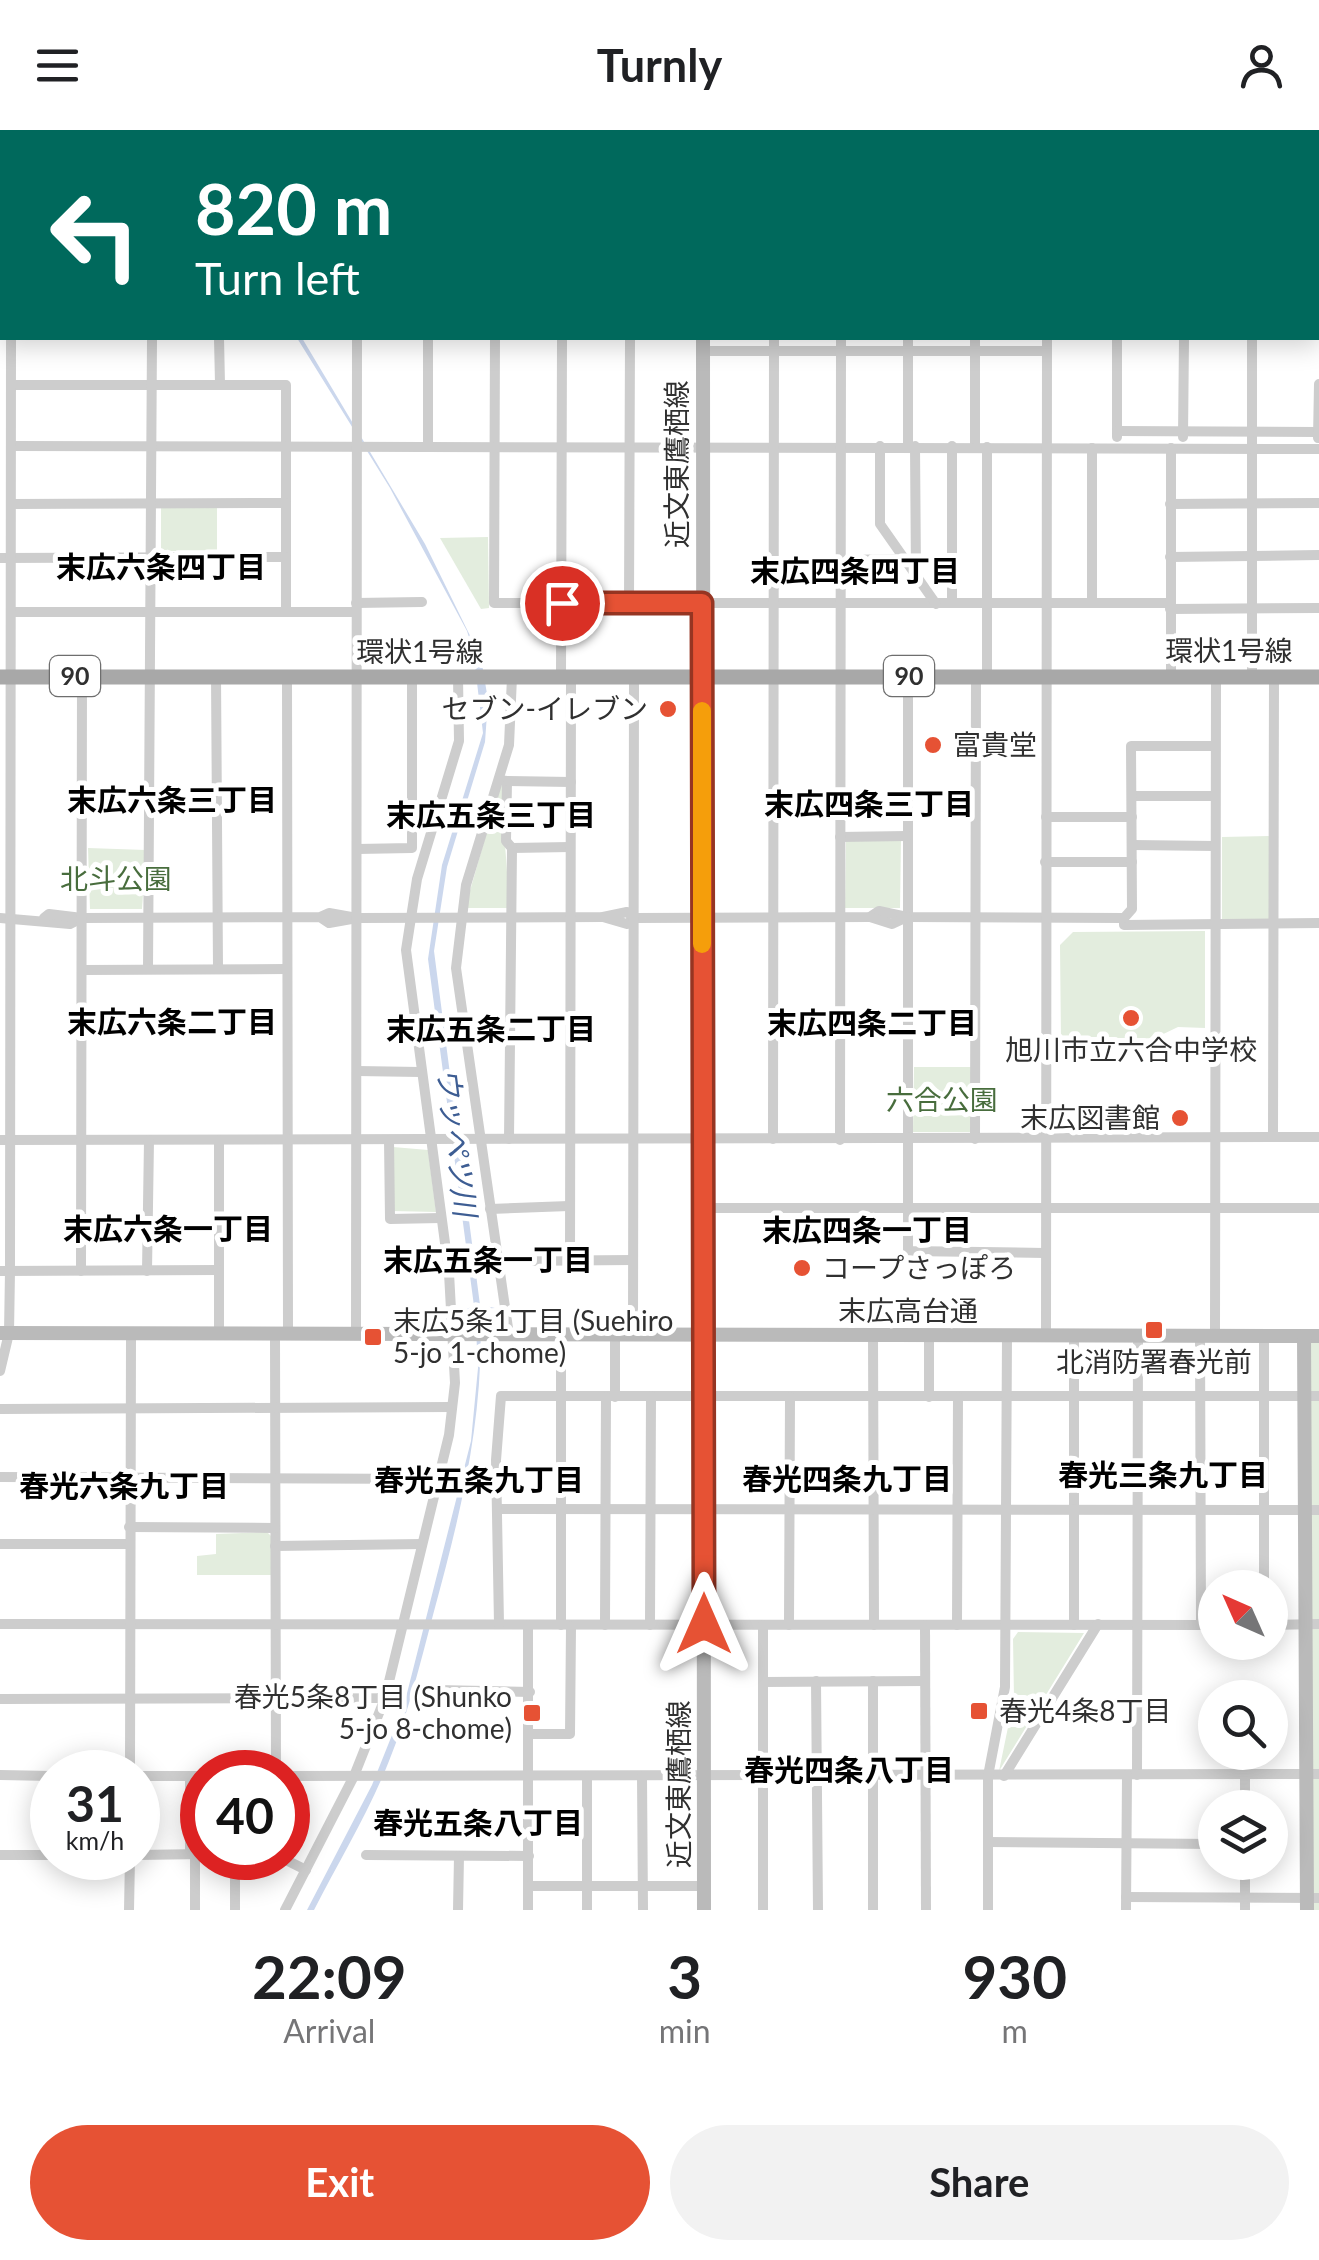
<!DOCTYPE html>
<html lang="en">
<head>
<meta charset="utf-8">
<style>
  :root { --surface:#fff; --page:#f2f2f2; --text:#202124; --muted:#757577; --accent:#e65234 }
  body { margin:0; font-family:Lato,"Noto Sans JP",sans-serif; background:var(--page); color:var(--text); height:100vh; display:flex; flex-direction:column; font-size:38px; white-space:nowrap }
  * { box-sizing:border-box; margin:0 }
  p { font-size:32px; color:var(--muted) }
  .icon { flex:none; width:55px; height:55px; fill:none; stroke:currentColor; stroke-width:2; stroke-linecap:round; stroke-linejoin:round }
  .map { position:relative; height:1780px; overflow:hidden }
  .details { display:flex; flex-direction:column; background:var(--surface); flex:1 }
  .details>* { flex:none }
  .top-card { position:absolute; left:0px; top:0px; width:1320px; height:210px; box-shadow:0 5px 25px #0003; background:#00695c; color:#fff; overflow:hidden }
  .needle { width:65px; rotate:315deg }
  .tools { position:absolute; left:1198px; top:1440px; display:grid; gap:20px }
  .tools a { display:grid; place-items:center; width:90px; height:90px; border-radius:50%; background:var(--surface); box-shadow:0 5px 25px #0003; font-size:50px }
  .speed { position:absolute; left:30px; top:1620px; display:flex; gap:20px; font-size:50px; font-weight:700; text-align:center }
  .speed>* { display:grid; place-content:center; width:130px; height:130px; border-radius:50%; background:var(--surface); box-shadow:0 5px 25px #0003; line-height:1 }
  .speed small { font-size:25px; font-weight:400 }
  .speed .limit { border:15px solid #d22; background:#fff; color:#111 }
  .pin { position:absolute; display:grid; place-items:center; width:85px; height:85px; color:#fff; margin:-42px; border:5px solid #fff; border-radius:50%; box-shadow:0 2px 10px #0007 }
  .me { position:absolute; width:110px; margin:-55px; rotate:0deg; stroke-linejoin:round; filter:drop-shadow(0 0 8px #0008) }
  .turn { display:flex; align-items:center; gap:35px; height:210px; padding:0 30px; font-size:45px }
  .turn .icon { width:130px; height:130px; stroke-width:2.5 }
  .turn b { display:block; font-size:70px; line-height:85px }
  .eta { display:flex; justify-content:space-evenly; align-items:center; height:170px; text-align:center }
  .eta b { font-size:60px; font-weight:700; line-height:70px }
  .button { display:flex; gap:20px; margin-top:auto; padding:20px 30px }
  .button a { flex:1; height:115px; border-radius:60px; background:var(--accent); color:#fff; font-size:40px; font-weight:700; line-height:115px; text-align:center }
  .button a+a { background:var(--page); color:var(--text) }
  header { display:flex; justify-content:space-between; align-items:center; height:130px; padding:0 30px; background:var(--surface); font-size:45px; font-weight:700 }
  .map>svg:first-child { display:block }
  .green { fill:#e3edde }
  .water { fill:#cbd7ed }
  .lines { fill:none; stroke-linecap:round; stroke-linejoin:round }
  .street { stroke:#cdcdcd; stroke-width:10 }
  .secondary { stroke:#bababa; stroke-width:14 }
  .primary { stroke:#a8a8a8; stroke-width:15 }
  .route-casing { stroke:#963522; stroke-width:25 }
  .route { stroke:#e65234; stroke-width:18 }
  .slow { stroke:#f59e0b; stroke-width:18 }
  .poi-dot { fill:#e65234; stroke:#fff; stroke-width:4 }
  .labels { text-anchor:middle; stroke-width:10; stroke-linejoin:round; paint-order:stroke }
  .shield { fill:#fff; stroke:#6e6e6e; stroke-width:2.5 }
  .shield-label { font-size:25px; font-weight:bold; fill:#303030 }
  .street-label { font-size:28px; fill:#303030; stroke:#fff }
  .poi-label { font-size:28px; fill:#303030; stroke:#fff; text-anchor:start }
  .park-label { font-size:28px; fill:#486d3d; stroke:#fff }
  .neighbourhood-label { font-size:30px; font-weight:bold; fill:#000; stroke:#fff }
  .water-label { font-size:30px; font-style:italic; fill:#3d5d93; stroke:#fff }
</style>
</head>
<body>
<header><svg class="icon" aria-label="menu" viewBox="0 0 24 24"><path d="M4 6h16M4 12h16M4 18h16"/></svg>Turnly<svg class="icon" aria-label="person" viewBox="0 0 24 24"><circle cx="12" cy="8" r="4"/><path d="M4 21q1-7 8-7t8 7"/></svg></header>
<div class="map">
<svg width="1319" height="1780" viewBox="0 0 1319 1780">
  <rect width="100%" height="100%" fill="#fff"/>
  <g class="green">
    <rect x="161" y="378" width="56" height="43"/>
    <path d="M488 407 489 478 481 479 440 408Z"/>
    <path d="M500 656H504C501 700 509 734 508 778H465Z"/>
    <path d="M1269 706V790H1222V707Z"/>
    <path d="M846 709H901L900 778H845Z"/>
    <path d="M88 718 146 720 142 779H90Z"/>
    <path d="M1205 801V898L1178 897 1155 908 1061 911 1060 815 1073 802Z"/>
    <path d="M914 937H971V1002H913Z"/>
    <path d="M393 1017 428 1020 436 1082 392 1081Z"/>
    <path d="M1304 1206H1319V1780H1307Z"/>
    <path d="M267 1402 271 1406V1445H197V1426L216 1424V1404Z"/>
    <path d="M1018 1502 1084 1503 999 1641 1014 1568 1013 1509Z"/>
  </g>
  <path class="water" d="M297 208H302L425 414 481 528 488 570 485 612 447 737 434 821 480 1175 495 1178 480 1179C485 1286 461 1382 433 1485 420 1534 408 1584 389 1631 369 1682 339 1731 314 1780H307L372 1655 404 1575 471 1311 478 1238 475 1180H464L474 1176 428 829 442 735 483 603 473 519 460 522 472 517 467 501 390 358Z"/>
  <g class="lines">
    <g class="street">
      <path d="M84 0V2"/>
      <path d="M151 0V2"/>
      <path d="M283 0V2"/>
      <path d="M357 0V2"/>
      <path d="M631 0V2"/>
      <path d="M1047 0V2"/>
      <path d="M1183 0V2"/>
      <path d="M1251 0V2"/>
      <path d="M11 2V0"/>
      <path d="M428 2V0"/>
      <path d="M495 2V0"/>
      <path d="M562 2 563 0"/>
      <path d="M775 2V0"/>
      <path d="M842 2V0"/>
      <path d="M910 2V0"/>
      <path d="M977 2V0"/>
      <path d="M1117 2V0"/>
      <path d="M1318 92H1319"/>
      <path d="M0 187H2"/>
      <path d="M1318 204H1319"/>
      <path d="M219 208 220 254"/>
      <path d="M495 208 494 473H1170"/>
      <path d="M975 208V317"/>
      <path d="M1117 208V307"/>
      <path d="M1252 208V546"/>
      <path d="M703 221H1047"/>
      <path d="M11 255H286V482"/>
      <path d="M1117 301 1319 302"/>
      <path d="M1183 307 1184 208"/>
      <path d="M1318 308 1319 254"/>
      <path d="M11 316 1319 319"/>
      <path d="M880 316V394L936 474"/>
      <path d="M908 316V208"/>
      <path d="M915 316 916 445"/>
      <path d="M952 316V473"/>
      <path d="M428 317V208"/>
      <path d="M1092 318V473"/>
      <path d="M1171 318V546"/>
      <path d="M11 374 286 373"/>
      <path d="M1170 374 1319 373"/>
      <path d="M1170 427 1319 425"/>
      <path d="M0 428 286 427"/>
      <path d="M841 430 904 429"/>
      <path d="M356 473 422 472"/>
      <path d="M629 474 630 208"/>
      <path d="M1170 479 1319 478"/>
      <path d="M11 482H356"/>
      <path d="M216 545 218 839"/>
      <path d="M287 546 288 1205"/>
      <path d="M908 546V1121L1045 1123"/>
      <path d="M987 546V317"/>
      <path d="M561 547 562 208"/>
      <path d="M499 650 507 651 506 711 512 718 570 717"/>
      <path d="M507 651 571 652"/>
      <path d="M1132 666H1214"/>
      <path d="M1046 687H1132"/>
      <path d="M840 707 907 706"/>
      <path d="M1132 715 1215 716"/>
      <path d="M357 719 412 718V547"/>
      <path d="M1045 732H1132"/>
      <path d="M603 787 627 794 634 788 870 787 879 781 907 787 1124 788V795L1319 793"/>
      <path d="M870 787 892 794 907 787"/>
      <path d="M0 788 70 794 82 788"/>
      <path d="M44 788 49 784 82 788 320 787 329 783 357 788 329 793 320 787"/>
      <path d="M357 788 603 787 627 782 634 788"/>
      <path d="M1124 788 1132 779 1131 616H1215"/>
      <path d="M148 839 152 208"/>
      <path d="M82 840 287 839"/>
      <path d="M357 941 420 942"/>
      <path d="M1273 1006 1274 546"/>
      <path d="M509 1009 512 718"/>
      <path d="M773 1009 774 208"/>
      <path d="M975 1009 976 545"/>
      <path d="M0 1010 1319 1007"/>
      <path d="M219 1010V1205"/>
      <path d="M389 1010 390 1089 441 1088"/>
      <path d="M840 1010 841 208"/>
      <path d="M702 1078H1319"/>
      <path d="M490 1079 569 1076"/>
      <path d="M570 1130 571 547"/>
      <path d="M498 1131 633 1130"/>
      <path d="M0 1141 219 1140"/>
      <path d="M81 1141 82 546"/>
      <path d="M147 1141 149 1010"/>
      <path d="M275 1205 276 1642"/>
      <path d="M356 1205 357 208"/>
      <path d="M509 1205 456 838 466 755 509 615 512 547"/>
      <path d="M615 1205V1267"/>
      <path d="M633 1205 634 547"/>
      <path d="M1074 1205V1495"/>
      <path d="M561 1206V1495"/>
      <path d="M873 1206 874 1495"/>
      <path d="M929 1206V1267"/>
      <path d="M1046 1206 1047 208"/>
      <path d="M1200 1206 1201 1495"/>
      <path d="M1215 1206 1216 546"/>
      <path d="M1264 1206V1458"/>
      <path d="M0 1241 9 1203 10 1141 11 208"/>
      <path d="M0 1279 452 1277"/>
      <path d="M0 1347 439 1349"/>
      <path d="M497 1379 1319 1380"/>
      <path d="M129 1397 275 1398"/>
      <path d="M0 1414H129"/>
      <path d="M275 1416 422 1414"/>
      <path d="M0 1494 1215 1495"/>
      <path d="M499 1494 496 1330 501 1266H1319"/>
      <path d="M528 1495V1780"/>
      <path d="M605 1495 606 1267"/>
      <path d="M650 1495 651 1266"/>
      <path d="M789 1495 790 1267"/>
      <path d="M925 1495 926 1780"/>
      <path d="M957 1495 958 1267"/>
      <path d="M1270 1495 1319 1494"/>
      <path d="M816 1551 818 1780"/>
      <path d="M873 1551V1780"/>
      <path d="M763 1552 925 1551"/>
      <path d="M436 1560 530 1562"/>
      <path d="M0 1569 385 1568"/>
      <path d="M529 1604H570L571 1496"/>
      <path d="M130 1642 131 1205"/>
      <path d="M0 1645 52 1646"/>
      <path d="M1137 1645 1138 1206"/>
      <path d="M138 1646H202"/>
      <path d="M288 1646 1319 1644"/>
      <path d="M587 1646V1780"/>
      <path d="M642 1646 643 1780"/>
      <path d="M1004 1646 1098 1494"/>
      <path d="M1245 1678V1645"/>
      <path d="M988 1712 1215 1714"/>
      <path d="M190 1724V1646"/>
      <path d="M195 1724V1780"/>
      <path d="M0 1725H52"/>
      <path d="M138 1725 202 1724"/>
      <path d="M366 1725 529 1726"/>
      <path d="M235 1728V1780"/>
      <path d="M282 1728 306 1740"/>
      <path d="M1245 1732V1780"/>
      <path d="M529 1756H704"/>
      <path d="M1126 1767 1319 1768"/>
      <path d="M129 1780 130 1728"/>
      <path d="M285 1780 354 1646 385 1568 449 1305 455 1253 449 1143 406 820 417 749 459 611 458 547"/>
      <path d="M458 1780 459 1726"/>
      <path d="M763 1780V1495"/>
      <path d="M988 1780V1646L1005 1557 1007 1206"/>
      <path d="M1126 1780 1127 1645"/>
    </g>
    <g class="secondary">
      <path d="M702 0V2"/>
      <path d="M703 208 704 1780"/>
      <path d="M0 1203 1319 1206"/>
      <path d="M1304 1206 1307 1780"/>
    </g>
    <path class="primary" d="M0 547H1319"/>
  </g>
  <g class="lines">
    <defs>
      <path id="route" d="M562 473H702L704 1494"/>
    </defs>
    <use href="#route" class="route-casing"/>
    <use href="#route" class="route"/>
    <path class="slow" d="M702 581V814"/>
  </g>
  <g class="poi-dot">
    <circle cx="668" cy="579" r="10"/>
    <circle cx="933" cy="615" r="10"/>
    <circle cx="1131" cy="888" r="10"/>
    <circle cx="1180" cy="988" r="10"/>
    <circle cx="802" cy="1138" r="10"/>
    <rect x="1144" y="1190" width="20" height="20" rx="5"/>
    <rect x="363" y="1197" width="20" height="20" rx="5"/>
    <rect x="969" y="1571" width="20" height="20" rx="5"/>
    <rect x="522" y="1573" width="20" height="20" rx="5"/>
  </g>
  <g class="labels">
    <g class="shield">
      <rect x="50" y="526" width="50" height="40" rx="8"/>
      <rect x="884" y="526" width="50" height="40" rx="8"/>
    </g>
    <g class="shield-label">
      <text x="75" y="555">90</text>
      <text x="909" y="555">90</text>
    </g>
    <g class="street-label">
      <text transform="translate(677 334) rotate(-90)" y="10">近文東鷹栖線</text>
      <text x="1229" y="531">環状1号線</text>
      <text x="420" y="532">環状1号線</text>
      <text x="908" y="1191">末広高台通</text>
      <text transform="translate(679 1654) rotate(-90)" y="10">近文東鷹栖線</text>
    </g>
    <g class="poi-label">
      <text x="648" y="589" text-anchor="end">セブン-イレブン</text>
      <text x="953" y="625">富貴堂</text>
      <text x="1131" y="930" text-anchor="middle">旭川市立六合中学校</text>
      <text x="1160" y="998" text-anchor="end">末広図書館</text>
      <text x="822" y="1148">コープさっぽろ</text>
      <text x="393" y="1201">末広5条1丁目 (Suehiro<tspan x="393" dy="32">5-jo 1-chome)</tspan></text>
      <text x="1154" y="1242" text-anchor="middle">北消防署春光前</text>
      <text x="512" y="1577" text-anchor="end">春光5条8丁目 (Shunko<tspan x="512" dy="32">5-jo 8-chome)</tspan></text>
      <text x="999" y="1591">春光4条8丁目</text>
    </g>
    <g class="park-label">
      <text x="116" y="759">北斗公園</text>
      <text x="942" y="980">六合公園</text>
    </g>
    <g class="neighbourhood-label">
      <text x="161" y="448">末広六条四丁目</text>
      <text x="855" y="452">末広四条四丁目</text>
      <text x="172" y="681">末広六条三丁目</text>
      <text x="869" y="685">末広四条三丁目</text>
      <text x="491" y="696">末広五条三丁目</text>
      <text x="172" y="903">末広六条二丁目</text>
      <text x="872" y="904">末広四条二丁目</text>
      <text x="491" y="910">末広五条二丁目</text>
      <text x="168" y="1110">末広六条一丁目</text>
      <text x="867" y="1111">末広四条一丁目</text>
      <text x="488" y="1141">末広五条一丁目</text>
      <text x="1163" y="1356">春光三条九丁目</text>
      <text x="847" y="1360">春光四条九丁目</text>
      <text x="479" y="1361">春光五条九丁目</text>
      <text x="124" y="1367">春光六条九丁目</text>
      <text x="849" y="1651">春光四条八丁目</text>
      <text x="478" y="1704">春光五条八丁目</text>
    </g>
    <g class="water-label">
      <text transform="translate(456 1012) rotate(83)" y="10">ウッペツ川</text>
    </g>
  </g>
</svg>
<div class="tools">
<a><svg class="needle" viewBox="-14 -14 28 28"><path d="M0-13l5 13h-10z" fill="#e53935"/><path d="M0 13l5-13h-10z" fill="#757577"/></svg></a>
<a><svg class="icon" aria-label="search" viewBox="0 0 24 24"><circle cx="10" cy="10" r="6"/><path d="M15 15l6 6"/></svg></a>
<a><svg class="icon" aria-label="layers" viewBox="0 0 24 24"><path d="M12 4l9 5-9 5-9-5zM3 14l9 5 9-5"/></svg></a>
</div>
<div class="speed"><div>31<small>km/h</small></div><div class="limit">40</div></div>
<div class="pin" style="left:562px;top:473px;background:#d93025"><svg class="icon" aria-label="arrive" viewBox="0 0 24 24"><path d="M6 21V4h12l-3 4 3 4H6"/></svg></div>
<svg class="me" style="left:704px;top:1494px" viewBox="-20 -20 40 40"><path d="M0-17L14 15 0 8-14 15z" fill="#e65234" stroke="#fff" stroke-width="4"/></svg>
<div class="top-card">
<div class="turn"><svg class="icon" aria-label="left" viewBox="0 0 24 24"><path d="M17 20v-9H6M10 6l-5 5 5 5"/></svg><div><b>820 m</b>Turn left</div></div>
</div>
</div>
<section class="details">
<div class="eta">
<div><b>22:09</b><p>Arrival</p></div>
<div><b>3</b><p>min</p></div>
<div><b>930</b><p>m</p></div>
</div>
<div class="button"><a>Exit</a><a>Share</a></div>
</section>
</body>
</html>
